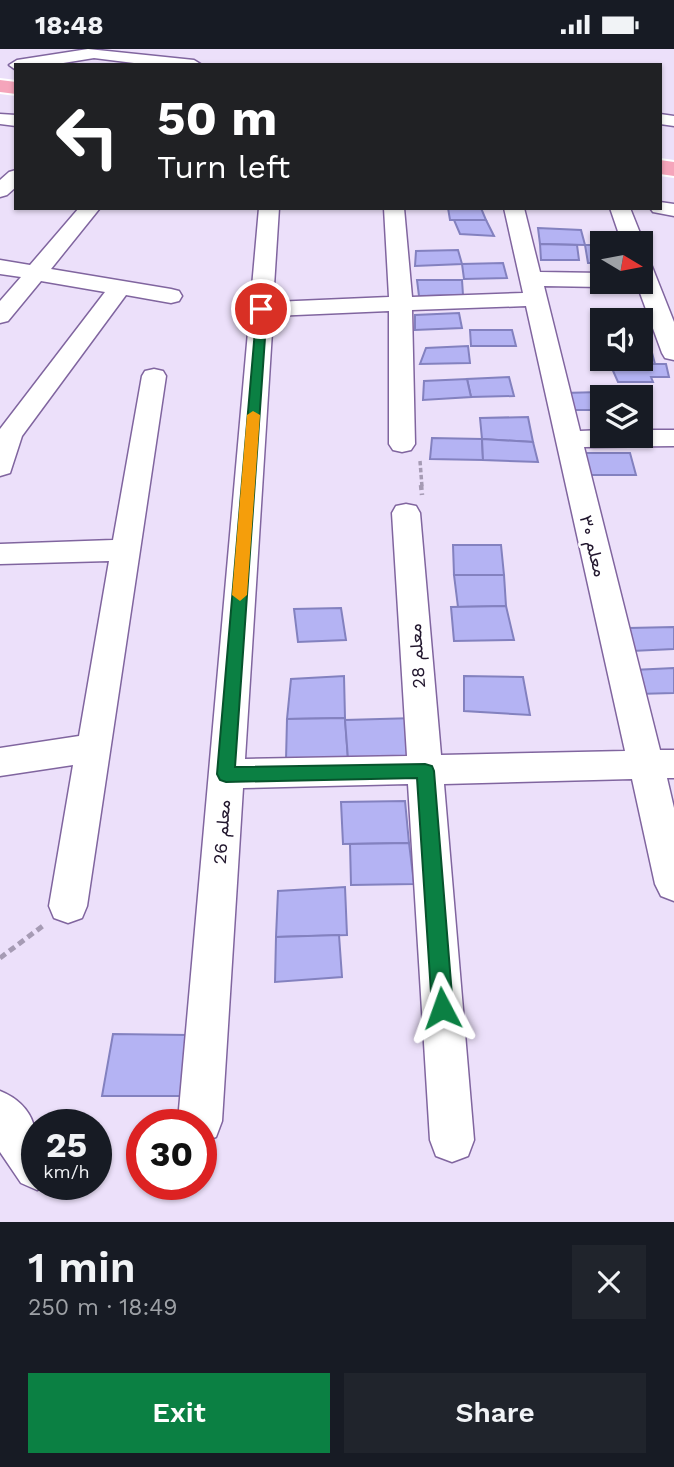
<!DOCTYPE html>
<html lang="en">
<head>
<meta charset="utf-8">
<style>
  :root { --surface:#171b24; --page:#20242c; --text:#f1f3f6; --muted:#9ea1a6; --accent:#0b8043 }
  body { margin:0; font-family:"Work Sans",Vazirmatn,sans-serif; background:var(--page); color:var(--text); height:100vh; display:flex; flex-direction:column; font-size:26px; white-space:nowrap }
  * { box-sizing:border-box; margin:0 }
  p { font-size:23px; color:var(--muted) }
  .icon { flex:none; width:38px; height:38px; fill:none; stroke:currentColor; stroke-width:2; stroke-linecap:round; stroke-linejoin:round }
  .map { position:relative; height:1173px; overflow:hidden }
  .drawer { display:flex; flex-direction:column; background:var(--surface); flex:1 }
  .drawer>* { flex:none }
  .guide { position:absolute; left:14px; top:14px; width:648px; height:147px; border-radius:0px; box-shadow:0 2px 5px #0004; background:#202124; color:#fff; overflow:hidden }
  .needle { width:46px; rotate:100deg }
  .controls { position:absolute; left:590px; top:182px; display:grid; gap:14px }
  .controls a { display:grid; place-items:center; width:63px; height:63px; border-radius:0px; background:var(--surface); box-shadow:0 2px 5px #0004; font-size:35px }
  .speed { position:absolute; left:21px; top:1060px; display:flex; gap:14px; font-size:35px; font-weight:700; text-align:center }
  .speed>* { display:grid; place-content:center; width:91px; height:91px; border-radius:50%; background:var(--surface); box-shadow:0 2px 5px #0004; line-height:1 }
  .speed small { font-size:18px; font-weight:400 }
  .speed .limit { border:10px solid #d22; background:#fff; color:#111 }
  .pin { position:absolute; display:grid; place-items:center; width:60px; height:60px; color:#fff; margin:-30px; border:4px solid #fff; border-radius:50%; box-shadow:0 2px 7px #0007 }
  .me { position:absolute; width:77px; margin:-38px; rotate:356deg; stroke-linejoin:round; filter:drop-shadow(0 0 5px #0008) }
  .turn { display:flex; align-items:center; gap:24px; height:147px; padding:0 28px; font-size:32px }
  .turn .icon { width:91px; height:91px; stroke-width:2.5 }
  .turn b { display:block; font-size:49px; line-height:60px }
  .round { display:grid; place-items:center; flex:none; width:74px; height:74px; border-radius:0px; background:var(--page) }
  .headline { display:flex; align-items:center; justify-content:space-between; height:119px; padding:0 28px }
  h1 { font-size:42px; font-weight:600; line-height:52px }
  .button { display:flex; gap:14px; margin-top:auto; padding:14px 28px }
  .button a { flex:1; height:80px; border-radius:0px; background:var(--accent); color:#fff; font-size:28px; font-weight:600; line-height:80px; text-align:center }
  .button a+a { background:var(--page); color:var(--text) }
  .status { display:flex; justify-content:space-between; align-items:center; height:49px; padding:0 35px; background:var(--surface); direction:ltr }
  .status svg { height:19px; fill:currentColor }
  .map>svg:first-child { display:block }
  .building { fill:#b4b3f3; stroke:#8381bf; stroke-width:2 }
  .lines { fill:none; stroke-linecap:round; stroke-linejoin:round }
  .minor-casing { stroke:#80659f; stroke-width:3 }
  .primary-casing { stroke:#fff; stroke-width:4 }
  .path-far2 { stroke:#a69bb4; stroke-width:3.5; stroke-dasharray:4.5 2.5; stroke-linecap:butt }
  .path-far1 { stroke:#a69bb4; stroke-width:4.5; stroke-dasharray:5 3.5; stroke-linecap:butt }
  .path { stroke:#a69bb4; stroke-width:5; stroke-dasharray:7 4.5; stroke-linecap:butt }
  .minor { fill:#fff; fill-rule:evenodd }
  .primary { fill:#f5a5bb; fill-rule:evenodd }
  .route { fill:#0b8043; stroke:#07532c; stroke-width:2 }
  .slow { fill:#f59e0b }
  .labels { text-anchor:middle; stroke-width:5; stroke-linejoin:round; paint-order:stroke }
  .street-label { font-size:18px; fill:#21162d; stroke:#fff }
</style>
</head>
<body>
<div class="status"><b>18:48</b><svg viewBox="0 0 49 12"><path d="M0 12V9h3v3zM5 12V6h3v6zM10 12V3h3v9zM15 12V0h3v12zM26 1h20v11H26zM47 4h2v5h-2z"/></svg></div>
<div class="map">
<svg width="674" height="1173" viewBox="0 0 674 1173">
  <rect width="100%" height="100%" fill="#ece0fa"/>
  <g class="building">
    <path d="M448 159H481L486 171H450Z"/>
    <path d="M454 171H486L494 187 460 185Z"/>
    <path d="M538 179 581 181 585 196 540 195Z"/>
    <path d="M540 195 577 196 579 211H541Z"/>
    <path d="M585 196H602V214H588Z"/>
    <path d="M458 201 462 215 415 217 416 202Z"/>
    <path d="M503 214 507 229 464 230 462 215Z"/>
    <path d="M417 231H462L463 246 419 247Z"/>
    <path d="M459 264 462 279 415 281V266Z"/>
    <path d="M597 264H645L648 280H640V271H602V280Z"/>
    <path d="M640 280H648L650 296H640Z"/>
    <path d="M470 281H512L516 297H471Z"/>
    <path d="M640 296H650L655 315H610L609 310H640Z"/>
    <path d="M468 297 470 314 420 315 426 299Z"/>
    <path d="M610 315H666L669 328H651L653 333H618Z"/>
    <path d="M509 328 514 347 471 348 467 330Z"/>
    <path d="M467 330 471 348 423 351 424 332Z"/>
    <path d="M601 343 602 361H568L563 344Z"/>
    <path d="M528 368 533 393 482 390 480 369Z"/>
    <path d="M432 389 482 390 483 411 430 410Z"/>
    <path d="M482 390 533 393 538 413 483 411Z"/>
    <path d="M569 404H630L636 426H573Z"/>
    <path d="M453 496H501L504 526H454Z"/>
    <path d="M454 526H504L506 557 458 558Z"/>
    <path d="M506 557 514 591 454 592 451 558Z"/>
    <path d="M341 559 346 591 298 593 294 560Z"/>
    <path d="M674 578V600L632 602 629 579Z"/>
    <path d="M674 619V644L637 645 633 621Z"/>
    <path d="M344 627 345 669 287 670 291 630Z"/>
    <path d="M464 627 523 628 530 666 464 662Z"/>
    <path d="M345 669 348 710 286 711 287 670Z"/>
    <path d="M415 669 419 709 348 710 345 671Z"/>
    <path d="M405 752 409 794 343 795 341 753Z"/>
    <path d="M409 794 414 835 351 836 350 795Z"/>
    <path d="M345 838 347 886 276 888 278 842Z"/>
    <path d="M339 886 342 928 275 933 276 888Z"/>
    <path d="M113 985 188 986 183 1047H102Z"/>
  </g>
  <g class="lines">
    <defs>
      <g id="minor">
        <path d="M88 0 194 11 202 16H150L94 9 51 16H16V21L9 16 17 11Z"/>
        <path d="M0 65 16 66V77L0 75Z"/>
        <path d="M660 65 674 67V77L660 75Z"/>
        <path d="M16 121V138L7 146 0 148V131L9 123Z"/>
        <path d="M660 153 674 155V167L653 163 650 159H660Z"/>
        <path d="M79 159H100L51 220 171 240 179 242 182 247 179 252 171 254 126 246 22 387 10 424 0 427V380L105 243 41 232 8 272 0 274V252L21 228 0 225V211L30 216Z"/>
        <path d="M259 159H279L273 253 389 248 384 159H404L412 248 523 244 504 159H524L540 223 602 224V233H612L602 238 544 237 580 382 602 381V387H640V381H674V397L584 398 660 701H674V729H667L674 759V852L661 847 655 835 632 730 444 735 474 1091 468 1107 452 1113 436 1107 430 1091 408 735 243 739 222 1072 216 1088 201 1093V1076H180L178 1072ZM526 257 625 702 441 706 420 464 416 457 406 455 396 457 392 464 407 707 245 710 273 267 389 262V395L393 401 402 403 411 401 415 395 412 261Z"/>
        <path d="M610 159H630L644 194 641 199 640 194H622Z"/>
        <path d="M640 209 648 210 651 215 674 273V311L665 309 662 304 636 233H640Z"/>
        <path d="M154 320 163 322 166 327 87 857 82 869 68 874 54 869 49 857 73 716 0 727V699L79 687 109 512 0 515V495L113 491 142 327 145 322Z"/>
        <path d="M0 1042C44 1060 37 1096 37 1136H49L37 1141 21 1134 0 1103Z"/>
      </g>
      <g id="primary">
        <path d="M0 31 16 33V45L0 43Z"/>
        <path d="M660 111 674 113V127L660 125Z"/>
      </g>
    </defs>
    <use href="#minor" class="minor-casing"/>
    <use href="#primary" class="primary-casing"/>
    <path class="path-far2" d="M420 412 422 438"/>
    <path class="path-far1" d="M421 436 422 446"/>
    <path class="path" d="M0 909 44 876"/>
    <use href="#minor" class="minor"/>
    <use href="#primary" class="primary"/>
  </g>
  <path class="route" d="M257 258 267 260 235 718 425 715 432 717 434 722 453 959 450 966 442 969 435 966 432 959 417 729 226 733 220 731 217 725Z"/>
  <path class="slow" d="M253 362 260 366 247 546 240 552 232 546 247 366Z"/>
  <g class="labels">
    <g class="street-label">
      <text transform="translate(593 497) rotate(76)" y="6">معلم ۳۰</text>
      <text transform="translate(417 607) rotate(-94)" y="6">معلم 28</text>
      <text transform="translate(222 783) rotate(-86)" y="6">معلم 26</text>
    </g>
  </g>
</svg>
<div class="controls">
<a><svg class="needle" viewBox="-14 -14 28 28"><path d="M0-13l5 13h-10z" fill="#e53935"/><path d="M0 13l5-13h-10z" fill="#9ea1a6"/></svg></a>
<a><svg class="icon" aria-label="sound" viewBox="0 0 24 24"><path d="M4 9h4l5-4v14l-5-4H4zM17 9q2 3 0 6"/></svg></a>
<a><svg class="icon" aria-label="layers" viewBox="0 0 24 24"><path d="M12 4l9 5-9 5-9-5zM3 14l9 5 9-5"/></svg></a>
</div>
<div class="speed"><div>25<small>km/h</small></div><div class="limit">30</div></div>
<div class="pin" style="left:261px;top:260px;background:#d93025"><svg class="icon" aria-label="arrive" viewBox="0 0 24 24"><path d="M6 21V4h12l-3 4 3 4H6"/></svg></div>
<svg class="me" style="left:442px;top:959px" viewBox="-20 -20 40 40"><path d="M0-17L14 15 0 8-14 15z" fill="#0b8043" stroke="#fff" stroke-width="4"/></svg>
<div class="guide">
<div class="turn"><svg class="icon" aria-label="left" viewBox="0 0 24 24"><path d="M17 20v-9H6M10 6l-5 5 5 5"/></svg><div><b>50 m</b>Turn left</div></div>
</div>
</div>
<section class="drawer">
<div class="headline"><div><h1>1 min</h1><p>250 m · 18:49</p></div><a class="round"><svg class="icon" aria-label="close" viewBox="0 0 24 24"><path d="M6 6l12 12M18 6L6 18"/></svg></a></div>
<div class="button"><a>Exit</a><a>Share</a></div>
</section>
</body>
</html>
